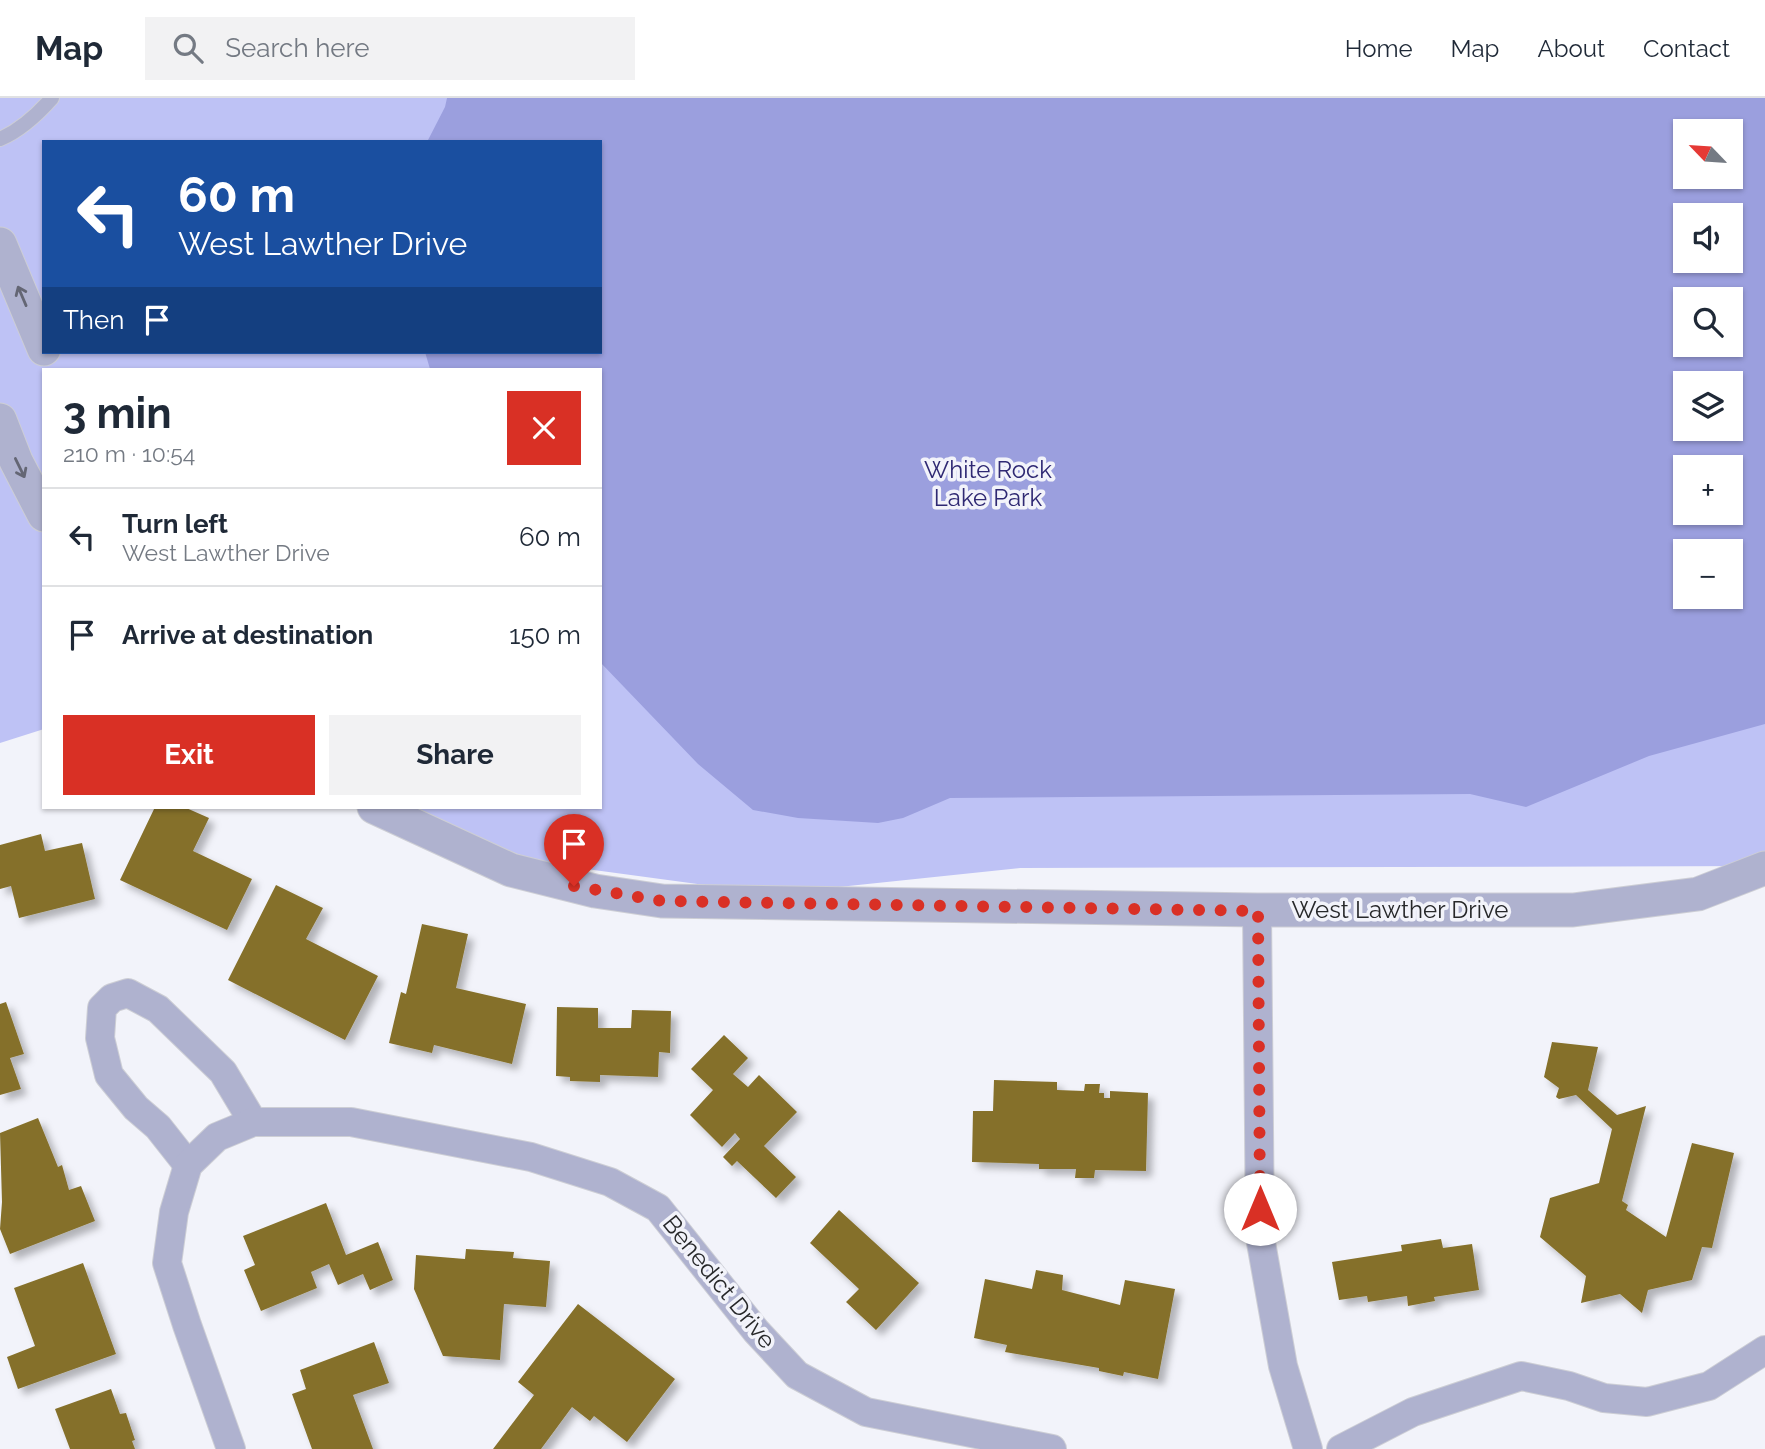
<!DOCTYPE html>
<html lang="en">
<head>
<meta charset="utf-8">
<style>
  :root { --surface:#fff; --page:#f2f2f3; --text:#1f2937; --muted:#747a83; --line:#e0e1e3; --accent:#d93025 }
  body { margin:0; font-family:Raleway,sans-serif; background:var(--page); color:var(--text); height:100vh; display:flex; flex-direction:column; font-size:26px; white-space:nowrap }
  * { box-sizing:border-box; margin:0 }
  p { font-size:23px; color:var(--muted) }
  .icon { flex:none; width:38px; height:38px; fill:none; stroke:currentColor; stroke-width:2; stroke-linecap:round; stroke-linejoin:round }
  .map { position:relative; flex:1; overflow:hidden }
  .drawer { position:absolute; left:42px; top:270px; width:560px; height:441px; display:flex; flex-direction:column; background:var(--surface); border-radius:0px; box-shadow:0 2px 5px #0004 }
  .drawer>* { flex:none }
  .guide { position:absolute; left:42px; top:42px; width:560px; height:214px; border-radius:0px; box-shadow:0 2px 5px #0004; background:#1a4fa0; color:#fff; overflow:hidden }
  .needle { width:46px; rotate:295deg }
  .controls { position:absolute; left:1673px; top:21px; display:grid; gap:14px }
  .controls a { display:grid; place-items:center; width:70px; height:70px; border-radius:0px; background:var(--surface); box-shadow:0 2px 5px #0004; font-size:35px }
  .pin { position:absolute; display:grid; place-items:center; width:60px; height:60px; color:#fff; margin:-72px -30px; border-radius:50% 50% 50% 0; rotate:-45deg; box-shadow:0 0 7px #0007 }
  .pin .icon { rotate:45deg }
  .me { position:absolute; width:77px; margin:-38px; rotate:0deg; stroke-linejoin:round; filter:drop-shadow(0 0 5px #0008) }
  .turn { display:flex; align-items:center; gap:24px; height:147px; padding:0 21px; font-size:32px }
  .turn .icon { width:91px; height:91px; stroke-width:2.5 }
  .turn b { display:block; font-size:49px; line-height:60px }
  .then { display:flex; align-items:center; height:66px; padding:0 21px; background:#0003; gap:14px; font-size:26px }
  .round { display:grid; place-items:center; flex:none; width:74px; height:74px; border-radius:0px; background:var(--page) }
  .overview { display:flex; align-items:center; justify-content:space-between; height:119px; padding:0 21px }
  h1 { font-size:42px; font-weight:700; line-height:52px }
  .cta { display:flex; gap:14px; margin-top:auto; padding:14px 21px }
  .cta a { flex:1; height:80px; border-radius:0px; background:var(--accent); color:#fff; font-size:28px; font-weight:700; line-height:80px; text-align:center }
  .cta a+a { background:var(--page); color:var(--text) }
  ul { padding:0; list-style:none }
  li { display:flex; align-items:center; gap:21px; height:98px; padding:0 21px; border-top:2px solid var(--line) }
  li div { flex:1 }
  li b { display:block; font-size:26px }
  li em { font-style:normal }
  header { display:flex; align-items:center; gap:42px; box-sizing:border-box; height:98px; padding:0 35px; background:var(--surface); border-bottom:2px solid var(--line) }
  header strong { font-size:33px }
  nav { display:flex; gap:38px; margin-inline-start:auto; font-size:24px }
  .search { width:490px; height:63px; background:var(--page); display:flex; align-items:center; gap:18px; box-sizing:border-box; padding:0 24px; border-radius:0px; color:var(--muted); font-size:26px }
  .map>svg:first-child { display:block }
  .green { fill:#bec2f5; fill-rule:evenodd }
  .water { fill:#9b9fde; fill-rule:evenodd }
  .building { fill:#85702a; filter:url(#shadow) }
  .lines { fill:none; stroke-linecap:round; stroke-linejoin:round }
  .service-casing { stroke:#cdced5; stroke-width:16 }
  .minor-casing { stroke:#cdced5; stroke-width:30 }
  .tertiary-casing { stroke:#cdced5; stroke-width:35 }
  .service { stroke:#afb2cf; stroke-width:14 }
  .minor { stroke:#afb2cf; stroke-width:28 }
  .tertiary { stroke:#afb2cf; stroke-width:33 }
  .oneway { stroke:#646674 }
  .route { stroke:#d93025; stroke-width:12; stroke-dasharray:0 21.6 }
  .labels { text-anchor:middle; stroke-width:7; stroke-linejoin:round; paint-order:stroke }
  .park-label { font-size:24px; fill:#2f2973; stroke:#f2f3fa }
  .street-label { font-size:24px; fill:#27282a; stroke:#f2f3fa }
</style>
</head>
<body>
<header>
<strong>Map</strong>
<div class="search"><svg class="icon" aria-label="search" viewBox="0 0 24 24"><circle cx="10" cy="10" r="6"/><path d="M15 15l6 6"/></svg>Search here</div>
<nav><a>Home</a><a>Map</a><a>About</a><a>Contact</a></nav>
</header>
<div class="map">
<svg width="1765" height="1351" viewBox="0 0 1765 1351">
  <defs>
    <filter id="shadow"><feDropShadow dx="6" dy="6" stdDeviation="3.5" flood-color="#0004"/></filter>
  </defs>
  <rect width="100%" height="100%" fill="#f2f3fa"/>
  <path class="green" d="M0 0H1765V768L1020 770 772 796 542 765 391 709H600V271H44V631L0 645ZM1685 33H1731V79H1685ZM44 44H600V254H44ZM1685 117H1731V163H1685ZM1685 201H1731V247H1685ZM1685 285H1731V331H1685ZM1685 369H1731V415H1685ZM1685 453H1731V499H1685Z"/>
  <path class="water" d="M447 0H1765V626L1649 658 1526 709 1470 696 950 700 903 720 878 725 798 720 753 712 698 666 600 564V271H430L425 254H600V44H427L445 9ZM1685 33H1731V79H1685ZM1685 117H1731V163H1685ZM1685 201H1731V247H1685ZM1685 285H1731V331H1685ZM1685 369H1731V415H1685ZM1731 453V499H1685V453Z"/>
  <g class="building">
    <path d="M155 709H184L209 720 193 753 252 781 227 832 120 782Z"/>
    <path d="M41 736 45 753 82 745 95 801 19 820 11 788 0 791V747Z"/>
    <path d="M276 787 323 810 306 841 378 878 345 942 228 882Z"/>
    <path d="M422 826 468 836 456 890 526 906 512 966 434 947 432 955 389 945 401 894 406 896Z"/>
    <path d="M6 904 24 956 10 960 21 991 0 997V906Z"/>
    <path d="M557 909 598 910V930H631L632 912 671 913 670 955 659 954 658 979 600 977V984L570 983V979L556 978Z"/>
    <path d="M724 937 748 960 733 976 748 989 759 977 797 1014 764 1048 796 1079 776 1100 737 1063 732 1068 723 1059 740 1041 735 1035 722 1049 690 1017 713 992 691 971Z"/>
    <path d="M1552 944 1598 949 1588 992 1617 1017 1646 1008 1622 1103 1628 1107 1626 1112 1666 1139 1692 1045 1734 1055 1712 1150 1702 1149 1692 1182 1648 1192 1642 1215 1620 1196 1581 1205 1586 1178 1540 1139 1550 1100 1599 1085 1612 1031 1576 997 1559 1001 1556 999 1559 990 1544 979Z"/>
    <path d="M994 982 1057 984V992L1084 993 1085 986H1100L1099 995H1104V1000H1110V993L1148 995 1146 1073 1095 1072 1094 1080H1075L1076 1071H1039V1066L972 1064 973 1013H993Z"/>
    <path d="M38 1020 58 1069 62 1067 69 1092 81 1088 95 1123 10 1156 0 1131 2 1104 0 1035Z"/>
    <path d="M326 1105 346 1157 378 1144 393 1182 370 1192 363 1176 338 1187 329 1166 311 1174 317 1190 261 1213 244 1172 255 1167 243 1138Z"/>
    <path d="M839 1112 919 1185 876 1232 846 1204 859 1191 810 1145Z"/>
    <path d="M1441 1141 1443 1150 1472 1146 1479 1192 1434 1199 1435 1203 1408 1208 1407 1198 1368 1204 1367 1198 1339 1202 1332 1164 1402 1153 1401 1147Z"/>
    <path d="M466 1151 514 1154 513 1160 550 1163 546 1209 504 1206 500 1262 443 1258 414 1191 416 1157 465 1161Z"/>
    <path d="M83 1165 116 1256 18 1291 7 1259 35 1248 14 1190Z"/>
    <path d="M1036 1172 1063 1177 1062 1192 1120 1207 1125 1182 1175 1191 1158 1281 1124 1274 1123 1278 1099 1273V1270L1005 1254 1007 1247 974 1240 985 1181 1032 1191Z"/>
    <path d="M578 1206 675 1281 627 1344 594 1318 590 1323 572 1309 541 1351H493L534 1297 518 1284Z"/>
    <path d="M374 1244 389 1285 353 1297 373 1351H312L292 1296 306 1291 300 1272Z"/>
    <path d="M111 1291 120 1316 126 1315 135 1342 132 1343 135 1351H70L55 1311Z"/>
  </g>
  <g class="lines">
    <defs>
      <path id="service" d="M0 41C21 32 37 17 52 0"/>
      <g id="minor">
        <path d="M1257 812 1260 1139 1283 1268 1308 1351"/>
        <path d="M188 1067 158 1029 136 1010 109 977 100 940 102 910 112 900 128 895 158 911 223 974 253 1024"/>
        <path d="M231 1351 187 1227 167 1165 174 1114 188 1067 217 1039 253 1024H351L531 1059 610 1084 658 1110 756 1233 797 1277 866 1314 1052 1351"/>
        <path d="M1341 1351 1413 1314 1521 1278 1569 1288 1604 1300 1647 1304 1709 1288 1765 1252"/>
      </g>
      <g id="tertiary">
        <path d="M0 146 44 251"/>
        <path d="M0 322 16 363 44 417"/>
        <path d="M374 709 511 772 595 793 662 803 1257 812H1573L1698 796 1765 770"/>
      </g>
    </defs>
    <use href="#service" class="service-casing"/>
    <use href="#minor" class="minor-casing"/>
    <use href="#tertiary" class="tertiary-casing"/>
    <use href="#service" class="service"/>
    <use href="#minor" class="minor"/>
    <use href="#tertiary" class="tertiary"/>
  </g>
  <defs><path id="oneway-shaft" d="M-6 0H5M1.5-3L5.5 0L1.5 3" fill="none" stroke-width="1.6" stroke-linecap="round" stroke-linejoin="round" transform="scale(1.75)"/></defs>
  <g class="oneway">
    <use href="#oneway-shaft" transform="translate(22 198) rotate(-113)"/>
    <use href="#oneway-shaft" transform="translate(20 370) rotate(64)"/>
  </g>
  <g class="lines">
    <path class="route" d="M574 788 662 803 1258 813 1260 1111"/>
  </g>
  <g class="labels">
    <g class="park-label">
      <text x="988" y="380">White Rock<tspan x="988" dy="28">Lake Park</tspan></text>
    </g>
    <g class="street-label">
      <text x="1400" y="820">West Lawther Drive</text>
      <text transform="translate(719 1184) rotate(51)" y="8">Benedict Drive</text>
    </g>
  </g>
</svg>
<div class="controls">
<a><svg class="needle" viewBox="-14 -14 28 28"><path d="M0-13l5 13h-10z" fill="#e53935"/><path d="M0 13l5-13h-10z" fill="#747a83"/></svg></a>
<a><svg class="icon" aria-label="sound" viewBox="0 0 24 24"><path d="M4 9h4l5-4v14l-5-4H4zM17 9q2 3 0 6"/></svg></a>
<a><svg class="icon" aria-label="search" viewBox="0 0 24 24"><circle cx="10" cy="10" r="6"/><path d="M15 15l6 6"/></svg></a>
<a><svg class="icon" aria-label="layers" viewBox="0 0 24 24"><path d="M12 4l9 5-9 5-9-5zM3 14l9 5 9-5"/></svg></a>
<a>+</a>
<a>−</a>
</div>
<div class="pin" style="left:574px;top:788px;background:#d93025"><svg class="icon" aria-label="arrive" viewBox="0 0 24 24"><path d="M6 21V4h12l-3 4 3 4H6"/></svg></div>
<svg class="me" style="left:1260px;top:1111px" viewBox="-20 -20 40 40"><circle r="19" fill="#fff"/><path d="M0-13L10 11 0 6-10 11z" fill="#d93025"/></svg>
<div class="guide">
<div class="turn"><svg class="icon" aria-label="left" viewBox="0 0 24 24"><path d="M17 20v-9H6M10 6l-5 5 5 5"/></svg><div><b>60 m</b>West Lawther Drive</div></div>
<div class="then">Then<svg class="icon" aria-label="arrive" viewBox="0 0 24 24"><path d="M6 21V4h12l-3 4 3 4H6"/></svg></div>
</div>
<section class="drawer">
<div class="overview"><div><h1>3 min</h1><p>210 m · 10:54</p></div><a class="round" style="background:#d93025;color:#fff"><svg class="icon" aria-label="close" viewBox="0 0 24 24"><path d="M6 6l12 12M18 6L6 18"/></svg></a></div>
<ul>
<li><svg class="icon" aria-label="left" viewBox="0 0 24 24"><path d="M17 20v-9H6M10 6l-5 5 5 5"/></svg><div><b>Turn left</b><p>West Lawther Drive</p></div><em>60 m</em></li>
<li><svg class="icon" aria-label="arrive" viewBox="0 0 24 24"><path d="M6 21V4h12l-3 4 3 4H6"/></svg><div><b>Arrive at destination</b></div><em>150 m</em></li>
</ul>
<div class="cta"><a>Exit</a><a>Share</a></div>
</section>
</div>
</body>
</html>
